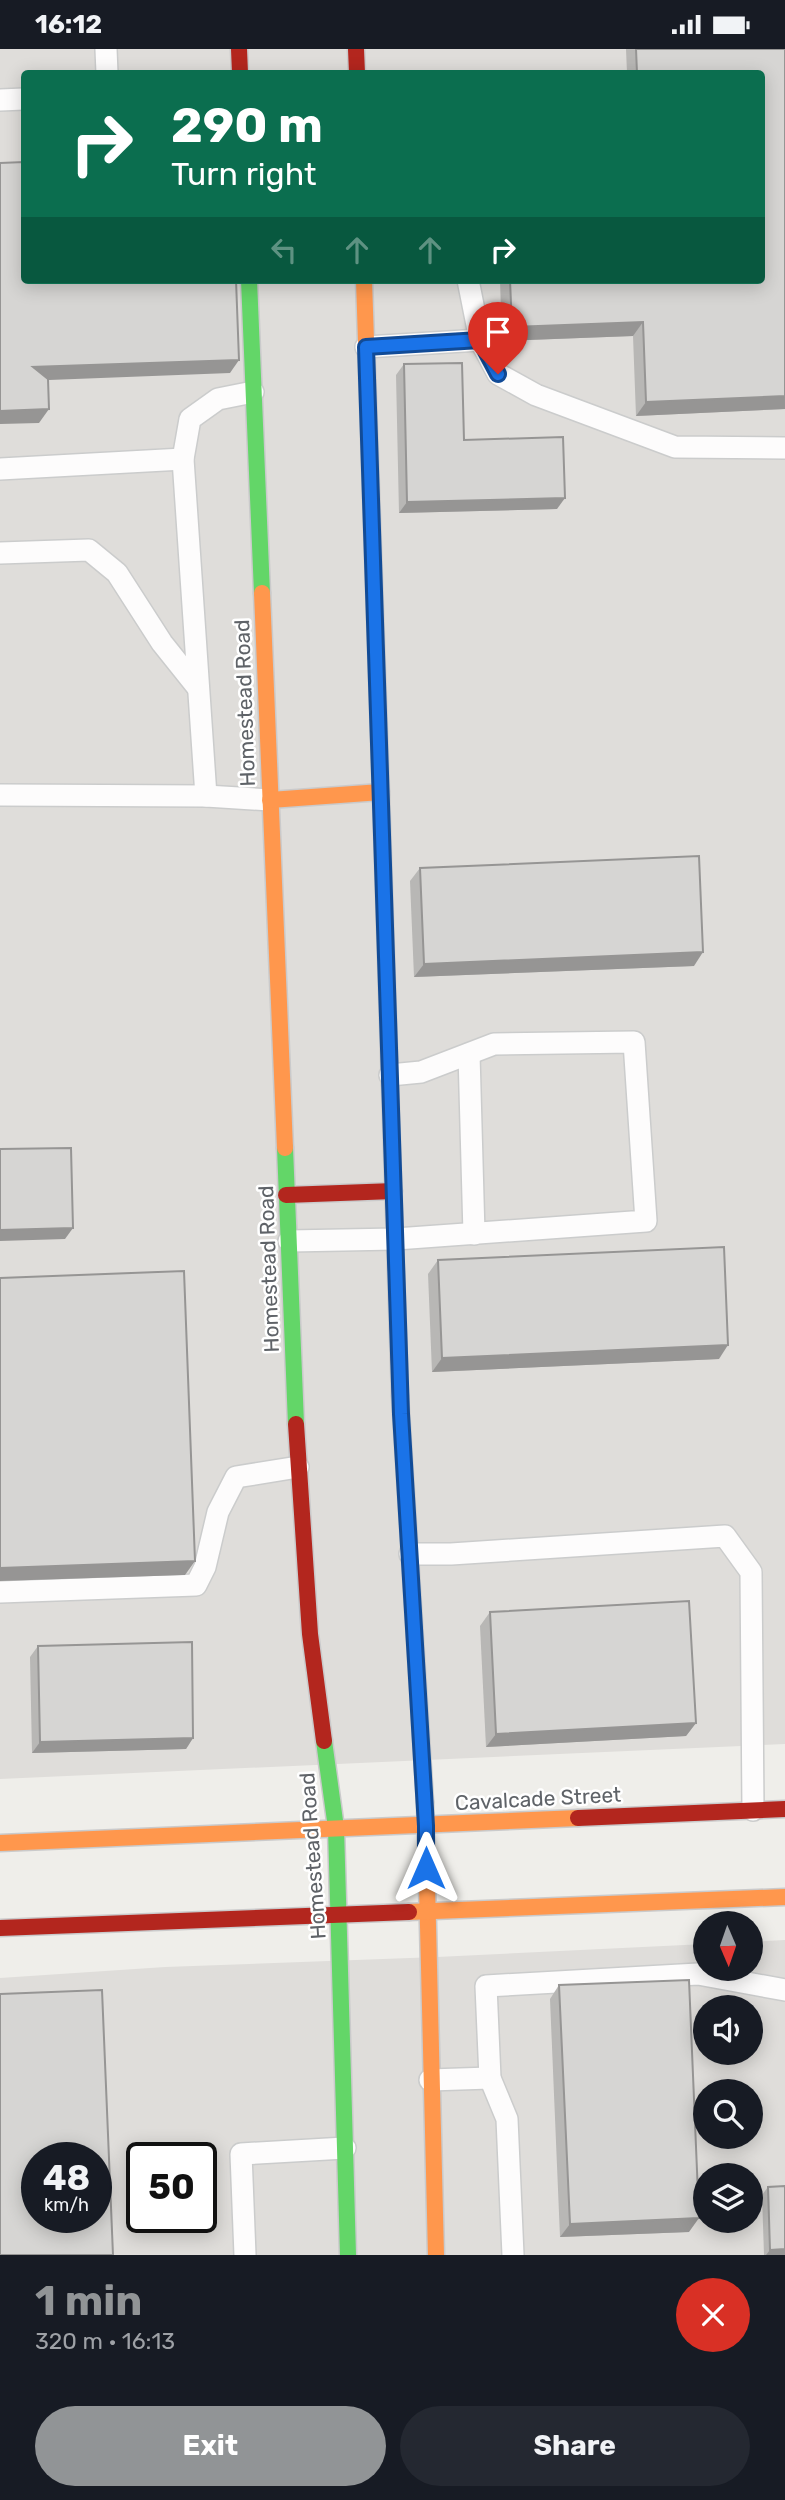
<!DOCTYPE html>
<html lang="en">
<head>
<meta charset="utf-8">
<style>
  :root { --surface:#171b24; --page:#242831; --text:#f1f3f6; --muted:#9ea1a6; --accent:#919496 }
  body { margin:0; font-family:Rubik,sans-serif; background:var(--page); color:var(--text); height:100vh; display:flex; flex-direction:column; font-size:26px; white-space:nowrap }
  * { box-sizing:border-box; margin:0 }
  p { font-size:23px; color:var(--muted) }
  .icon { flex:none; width:38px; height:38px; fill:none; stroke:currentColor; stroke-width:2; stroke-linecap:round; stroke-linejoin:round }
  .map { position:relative; height:2206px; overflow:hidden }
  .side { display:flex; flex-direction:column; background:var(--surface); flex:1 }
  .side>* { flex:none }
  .banner { position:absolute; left:21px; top:21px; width:744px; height:214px; border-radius:7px; box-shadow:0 4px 18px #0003; background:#0b6e4f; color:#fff; overflow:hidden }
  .needle { width:46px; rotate:178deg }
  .buttons { position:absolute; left:693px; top:1862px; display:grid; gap:14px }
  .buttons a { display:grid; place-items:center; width:70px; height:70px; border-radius:50%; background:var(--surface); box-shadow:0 4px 18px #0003; font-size:35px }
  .speed { position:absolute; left:21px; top:2093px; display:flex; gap:14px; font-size:35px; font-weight:700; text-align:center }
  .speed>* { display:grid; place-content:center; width:91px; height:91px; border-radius:50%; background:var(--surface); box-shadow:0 4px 18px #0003; line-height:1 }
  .speed small { font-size:18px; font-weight:400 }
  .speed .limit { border:4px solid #111; border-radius:10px; background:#fff; color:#111 }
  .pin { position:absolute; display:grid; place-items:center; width:60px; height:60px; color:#fff; margin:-72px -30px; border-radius:50% 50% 50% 0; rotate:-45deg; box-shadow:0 0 7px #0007 }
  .pin .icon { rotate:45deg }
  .me { position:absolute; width:77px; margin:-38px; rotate:0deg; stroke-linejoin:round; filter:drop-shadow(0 0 5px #0008) }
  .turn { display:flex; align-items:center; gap:24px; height:147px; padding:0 35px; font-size:32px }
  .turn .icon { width:91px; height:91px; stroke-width:2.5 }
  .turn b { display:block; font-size:49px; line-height:60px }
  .lanes { display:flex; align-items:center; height:66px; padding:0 35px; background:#0003; justify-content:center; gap:35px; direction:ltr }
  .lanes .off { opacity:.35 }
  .round { display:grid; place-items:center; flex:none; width:74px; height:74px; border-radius:37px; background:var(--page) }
  .overview { display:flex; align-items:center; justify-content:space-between; height:119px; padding:0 35px }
  h1 { font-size:42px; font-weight:700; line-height:52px; color:var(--accent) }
  .action { display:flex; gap:14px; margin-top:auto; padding:14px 35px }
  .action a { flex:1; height:80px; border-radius:42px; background:var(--accent); color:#fff; font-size:28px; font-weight:700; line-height:80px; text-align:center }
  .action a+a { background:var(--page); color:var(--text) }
  .status { display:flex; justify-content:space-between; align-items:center; height:49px; padding:0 35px; background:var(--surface); direction:ltr }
  .status svg { height:19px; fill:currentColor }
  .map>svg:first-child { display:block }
  .industrial { fill:#dfddda; fill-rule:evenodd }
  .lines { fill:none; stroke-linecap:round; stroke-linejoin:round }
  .lane-casing { stroke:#cbcccc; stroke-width:24 }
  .fast-casing { stroke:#cacacb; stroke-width:19 }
  .slow-casing { stroke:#cacacb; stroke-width:19 }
  .jam-casing { stroke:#cacacb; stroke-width:19 }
  .lane { stroke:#fdfcfc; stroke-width:21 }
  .fast { stroke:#63d668; stroke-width:16 }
  .slow { stroke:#ff974d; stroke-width:16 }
  .jam { stroke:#b3261e; stroke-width:16 }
  .wall { fill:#b8b7b5 }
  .shaded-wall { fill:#969594 }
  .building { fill:#d6d5d3; stroke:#969594; stroke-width:2; fill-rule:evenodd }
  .route-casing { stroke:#114b97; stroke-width:18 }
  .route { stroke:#1a73e8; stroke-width:12 }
  .labels { text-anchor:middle; stroke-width:5; stroke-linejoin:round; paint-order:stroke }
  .street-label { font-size:21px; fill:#5f6368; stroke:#fff }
</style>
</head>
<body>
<div class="status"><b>16:12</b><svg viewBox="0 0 49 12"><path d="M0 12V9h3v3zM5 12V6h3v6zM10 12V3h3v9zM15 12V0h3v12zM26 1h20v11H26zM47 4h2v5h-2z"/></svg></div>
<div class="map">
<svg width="785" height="2206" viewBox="0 0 785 2206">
  <rect width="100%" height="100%" fill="#efeeea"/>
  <g class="industrial">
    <path d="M0 0H785V1695L0 1730ZM24 24H761V231H24Z"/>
    <path d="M785 1891V2206H0V1929L165 1918 437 1908 705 1895V1920H751V1893ZM705 1958H751V2004H705ZM705 2042H751V2088H705ZM37 2109H96V2168H37ZM142 2109H201V2168H142ZM705 2126H751V2172H705Z"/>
  </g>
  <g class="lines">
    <defs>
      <g id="lane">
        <path d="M106 0 107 24"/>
        <path d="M0 51 24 50"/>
        <path d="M468 231 480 291 498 325 536 346 675 398 785 399"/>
        <path d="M366 298 480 291"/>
        <path d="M0 420 183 410"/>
        <path d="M0 504 89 501 117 524 162 594 198 639"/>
        <path d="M0 746 206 747 270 751"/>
        <path d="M206 747 183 410 190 370 218 350 253 343"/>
        <path d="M469 1005 474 1185"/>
        <path d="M289 1192 396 1190 646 1172 634 993 494 995 421 1023 390 1026"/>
        <path d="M410 1505H451L725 1487 751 1523 753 1761"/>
        <path d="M0 1543 196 1536 205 1518 218 1463 236 1428 298 1418"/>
        <path d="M430 2031 490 2029"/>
        <path d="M245 2206 241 2105 345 2099"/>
        <path d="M513 2206 507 2070 490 2029 486 1937 698 1925 785 1941"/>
      </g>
      <g id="fast">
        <path d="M249 231 262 544"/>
        <path d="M381 746 390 1036"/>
        <path d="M285 1099 296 1375"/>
        <path d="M400 1347 425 1753"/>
        <path d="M324 1692 336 1779 348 2206"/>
      </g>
      <g id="slow">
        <path d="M364 231 381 746"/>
        <path d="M262 544 285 1099"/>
        <path d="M270 751 381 743"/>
        <path d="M425 1753 436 2206"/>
        <path d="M0 1794 578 1769"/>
        <path d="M409 1863 785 1848"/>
      </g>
      <g id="jam">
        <path d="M239 0 240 24"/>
        <path d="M356 0 357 24"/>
        <path d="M390 1036 400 1347"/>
        <path d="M286 1146 394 1142"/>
        <path d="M296 1375 310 1585 324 1692"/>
        <path d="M578 1769 785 1760"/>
        <path d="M0 1879 409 1863"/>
      </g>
    </defs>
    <use href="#lane" class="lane-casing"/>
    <use href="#fast" class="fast-casing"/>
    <use href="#slow" class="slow-casing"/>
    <use href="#jam" class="jam-casing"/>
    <use href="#lane" class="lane"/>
    <use href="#fast" class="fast"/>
    <use href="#slow" class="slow"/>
    <use href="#jam" class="jam"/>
  </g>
  <g class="wall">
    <path d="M626 0H785V360L636 367 633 287 502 292 500 231H761V24H627Z"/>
    <path d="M404 315 464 391 557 460 399 464 396 326Z"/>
    <path d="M420 819 694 917 414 928 410 832Z"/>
    <path d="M438 1211 719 1310 432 1323 428 1225Z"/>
    <path d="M490 1563 696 1674 686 1687 486 1698 480 1577Z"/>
    <path d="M38 1597 193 1689 186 1700 32 1704 30 1608Z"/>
    <path d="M559 1936 689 2183 560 2188 550 1950Z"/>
    <path d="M768 2138 785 2206H764L762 2146Z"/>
  </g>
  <g class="shaded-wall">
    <path d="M643 273 633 287 502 292 512 278Z"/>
    <path d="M239 311 230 324 23 332 33 318Z"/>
    <path d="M785 347V360L636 367 646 353Z"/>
    <path d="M49 360 39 374 0 375V362Z"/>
    <path d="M565 449 557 460 399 464 407 453Z"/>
    <path d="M703 903 694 917 414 928 424 915Z"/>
    <path d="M73 1179 65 1190 0 1192V1181Z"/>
    <path d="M728 1296 719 1310 432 1323 442 1309Z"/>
    <path d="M195 1512 185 1526 0 1532V1519Z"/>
    <path d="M696 1674 686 1687 486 1698 496 1685Z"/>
    <path d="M193 1689 186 1700 32 1704 40 1693Z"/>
    <path d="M699 2169 689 2183 560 2188 570 2175Z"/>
    <path d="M785 2200V2206H766L770 2201Z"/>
  </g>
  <g class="building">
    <path d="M636 0H785V347L646 353 643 273 512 278 510 231H761V24H637Z"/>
    <path d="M24 113V231H236L239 311 33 318 48 330 49 360 0 362V114Z"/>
    <path d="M462 314 464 391 563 388 565 449 407 453 404 315Z"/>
    <path d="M699 807 703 903 424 915 420 819Z"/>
    <path d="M71 1099 73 1179 0 1181V1100Z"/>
    <path d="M724 1198 728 1296 442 1309 438 1211Z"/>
    <path d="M184 1222 195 1512 0 1519V1229Z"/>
    <path d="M689 1552 696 1674 496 1685 490 1563Z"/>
    <path d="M192 1593 193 1689 40 1693 38 1597Z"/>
    <path d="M689 1931 699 2169 570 2175 559 1936Z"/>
    <path d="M102 1941 113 2206H0V1945ZM37 2109H96V2168H37Z"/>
    <path d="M785 2137V2200L770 2201 768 2138Z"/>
  </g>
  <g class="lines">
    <defs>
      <path id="route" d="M426 1819V1777L401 1365 366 298 480 291 498 325"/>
    </defs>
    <use href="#route" class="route-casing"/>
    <use href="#route" class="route"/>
  </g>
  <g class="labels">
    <g class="street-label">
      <text transform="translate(245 654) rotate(-92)" y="7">Homestead Road</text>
      <text transform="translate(269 1220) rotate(-92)" y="7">Homestead Road</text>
      <text transform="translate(538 1750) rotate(-3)" y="7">Cavalcade Street</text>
      <text transform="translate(313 1807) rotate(-94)" y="7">Homestead Road</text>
    </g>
  </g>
</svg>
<div class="buttons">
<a><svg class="needle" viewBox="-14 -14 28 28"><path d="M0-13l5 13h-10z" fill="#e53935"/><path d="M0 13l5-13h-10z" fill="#9ea1a6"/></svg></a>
<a><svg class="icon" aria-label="sound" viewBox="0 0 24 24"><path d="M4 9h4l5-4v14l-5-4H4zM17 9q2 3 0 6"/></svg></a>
<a><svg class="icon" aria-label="search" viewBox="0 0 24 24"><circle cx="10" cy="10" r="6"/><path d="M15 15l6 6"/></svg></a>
<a><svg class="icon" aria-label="layers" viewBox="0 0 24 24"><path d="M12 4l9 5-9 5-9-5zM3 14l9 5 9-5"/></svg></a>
</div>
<div class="speed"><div>48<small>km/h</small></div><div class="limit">50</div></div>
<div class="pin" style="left:498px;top:325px;background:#d93025"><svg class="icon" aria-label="arrive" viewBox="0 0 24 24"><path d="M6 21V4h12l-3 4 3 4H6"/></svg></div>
<svg class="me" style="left:426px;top:1819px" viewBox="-20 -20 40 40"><path d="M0-17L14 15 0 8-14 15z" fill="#1a73e8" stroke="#fff" stroke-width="4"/></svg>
<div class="banner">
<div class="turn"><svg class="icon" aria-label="right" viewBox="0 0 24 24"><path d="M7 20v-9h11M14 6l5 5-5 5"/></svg><div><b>290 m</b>Turn right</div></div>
<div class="lanes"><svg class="icon off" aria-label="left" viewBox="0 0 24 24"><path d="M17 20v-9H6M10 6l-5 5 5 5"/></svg><svg class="icon off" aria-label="ahead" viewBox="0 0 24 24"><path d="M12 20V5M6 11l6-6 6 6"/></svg><svg class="icon off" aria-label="ahead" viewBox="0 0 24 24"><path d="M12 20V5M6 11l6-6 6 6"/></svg><svg class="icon" aria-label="right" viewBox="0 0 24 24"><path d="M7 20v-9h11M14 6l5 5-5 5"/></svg></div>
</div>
</div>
<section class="side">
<div class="overview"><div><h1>1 min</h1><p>320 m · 16:13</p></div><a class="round" style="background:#d93025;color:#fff"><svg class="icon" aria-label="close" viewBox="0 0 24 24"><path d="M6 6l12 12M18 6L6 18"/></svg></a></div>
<div class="action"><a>Exit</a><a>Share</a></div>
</section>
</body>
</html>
